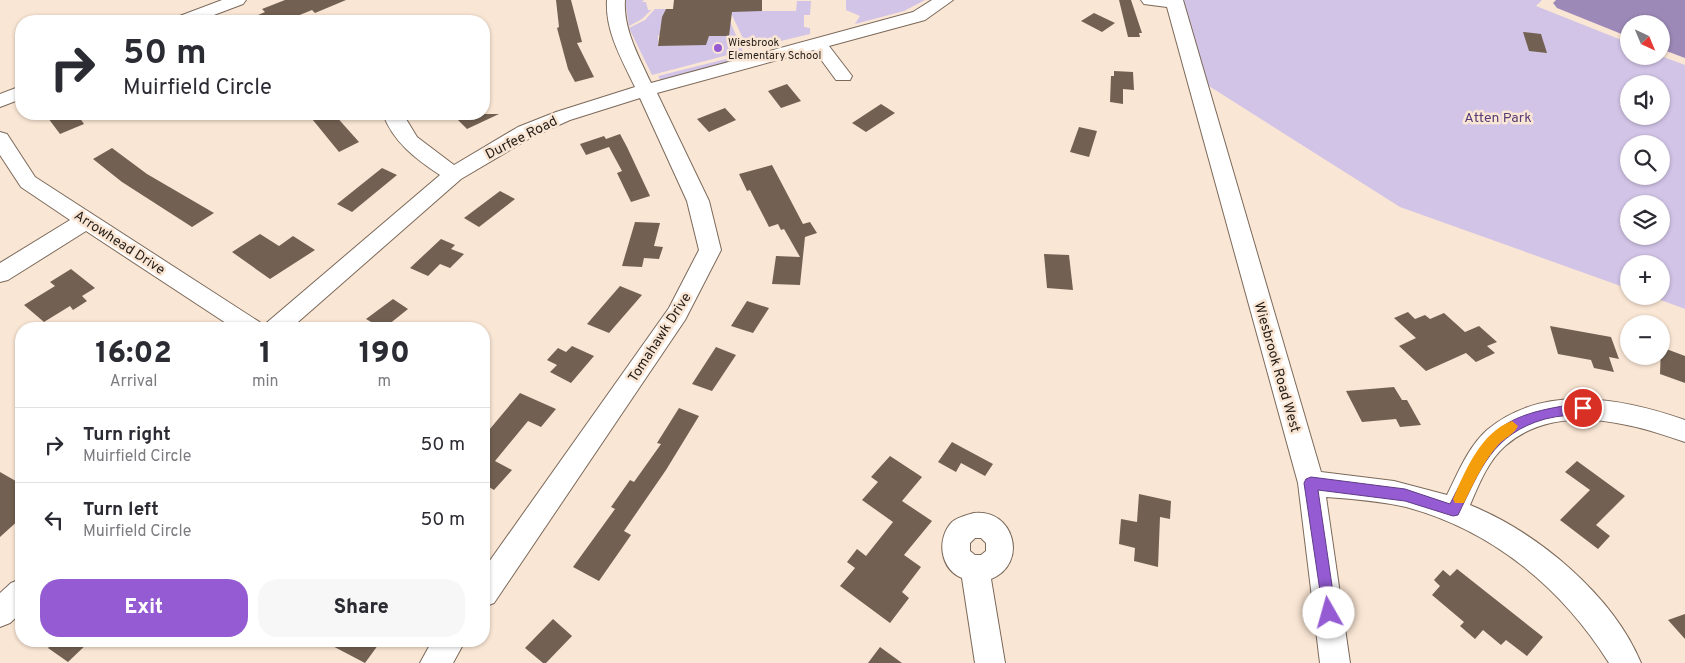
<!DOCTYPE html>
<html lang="en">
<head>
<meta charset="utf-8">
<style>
  :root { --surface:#fff; --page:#f7f7f7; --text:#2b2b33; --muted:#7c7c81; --line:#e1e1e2; --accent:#945bd2 }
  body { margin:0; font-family:Overpass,sans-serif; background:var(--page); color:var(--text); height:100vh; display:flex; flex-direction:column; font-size:19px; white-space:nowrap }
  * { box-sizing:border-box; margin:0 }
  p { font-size:16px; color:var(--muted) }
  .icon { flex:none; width:28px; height:28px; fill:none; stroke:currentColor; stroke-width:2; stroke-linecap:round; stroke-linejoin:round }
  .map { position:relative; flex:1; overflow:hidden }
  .details { position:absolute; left:15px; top:322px; width:475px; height:325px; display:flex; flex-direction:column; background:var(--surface); border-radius:20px; box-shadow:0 1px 4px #0004 }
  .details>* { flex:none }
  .top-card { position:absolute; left:15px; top:15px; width:475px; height:105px; border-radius:20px; box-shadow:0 1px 4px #0004; background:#fff; color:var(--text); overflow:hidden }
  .needle { width:32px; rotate:136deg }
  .controls { position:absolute; left:1620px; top:15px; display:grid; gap:10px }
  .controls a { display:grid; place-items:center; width:50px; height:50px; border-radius:50%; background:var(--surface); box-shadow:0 1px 4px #0004; font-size:25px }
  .pin { position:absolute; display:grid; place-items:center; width:42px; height:42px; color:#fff; margin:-21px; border:2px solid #fff; border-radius:50%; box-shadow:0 1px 5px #0007 }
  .me { position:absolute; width:55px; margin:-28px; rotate:353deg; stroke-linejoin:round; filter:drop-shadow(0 0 4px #0008) }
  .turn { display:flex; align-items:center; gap:18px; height:105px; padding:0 25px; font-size:22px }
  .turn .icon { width:65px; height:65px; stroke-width:2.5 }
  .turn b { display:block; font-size:35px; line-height:42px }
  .eta { display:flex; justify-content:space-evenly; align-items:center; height:85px; text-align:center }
  .eta b { font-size:30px; font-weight:800; line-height:35px }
  .button { display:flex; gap:10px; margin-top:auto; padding:10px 25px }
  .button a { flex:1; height:58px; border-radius:20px; background:var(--accent); color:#fff; font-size:20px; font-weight:800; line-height:58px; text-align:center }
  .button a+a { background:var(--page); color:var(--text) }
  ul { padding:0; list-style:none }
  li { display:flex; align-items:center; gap:15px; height:75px; padding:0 25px; border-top:1px solid var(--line) }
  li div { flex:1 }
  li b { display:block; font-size:19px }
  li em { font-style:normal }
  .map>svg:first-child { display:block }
  .green { fill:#d2c4e7; fill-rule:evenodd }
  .water { fill:#9c89b7 }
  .building { fill:#726152 }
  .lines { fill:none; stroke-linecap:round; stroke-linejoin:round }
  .minor-casing { stroke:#7b695a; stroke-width:2 }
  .minor { fill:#fff; fill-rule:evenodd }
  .route { fill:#945bd2; stroke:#603b88 }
  .slow { fill:#f59e0b }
  .poi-dot { fill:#945bd2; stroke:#fae6d4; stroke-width:2 }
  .labels { text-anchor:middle; stroke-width:5; stroke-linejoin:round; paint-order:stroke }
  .far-poi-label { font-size:11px; fill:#261f19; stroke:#fae6d4; text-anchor:start }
  .park-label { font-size:14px; fill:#573c77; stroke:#fae6d4 }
  .street-label { font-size:14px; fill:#261f19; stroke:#fae6d4 }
</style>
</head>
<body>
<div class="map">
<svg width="1685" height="663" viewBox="0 0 1685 663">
  <rect width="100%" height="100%" fill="#fae6d4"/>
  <g class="green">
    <path d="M625 0H644L642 2H646L648 10H651L642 19 629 26Z"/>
    <path d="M846 0H925L904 11 855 24 860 16 846 10Z"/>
    <path d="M1181 0H1542L1536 6 1629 43V56H1661L1685 65V309L1650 296H1661V264H1629V289L1400 207 1209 86ZM1629 84H1661V116H1629ZM1629 144H1661V176H1629ZM1629 204H1661V236H1629Z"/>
    <path d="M797 1H811L810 15H804V27L810 28V34L748 49 730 11H796Z"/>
    <path d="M655 9H666L662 26 660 28V35H658V45H705L709 36 728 17 743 51 652 75 629 28 645 20Z"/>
    <path d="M742 55 745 60 661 81 658 76Z"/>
  </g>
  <path class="water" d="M1556 0H1685V58L1661 49V24H1629V37L1557 8 1553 3Z"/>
  <g class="building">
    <path d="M285 0H346L315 13 312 10 285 21H244L265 12 262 9Z"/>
    <path d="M556 0H571L582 42 577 43 594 77 575 82 568 69 557 28 559 27Z"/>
    <path d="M674 0H762V11L732 12 729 36H709L706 45 658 46 662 17 666 9H673Z"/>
    <path d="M1119 0H1131L1142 33H1139L1140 37H1128Z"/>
    <path d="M1094 13 1115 23 1102 32 1081 21Z"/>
    <path d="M1523 32 1541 34 1547 53 1529 51Z"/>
    <path d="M1114 71 1133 72 1134 90 1123 89V104L1110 102 1111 76H1114Z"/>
    <path d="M787 84 801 101 781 108 768 91Z"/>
    <path d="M881 104 895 113 866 132 852 123Z"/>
    <path d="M725 108 736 120 709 132 697 119Z"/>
    <path d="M45 114H77L84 124 60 134Z"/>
    <path d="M308 114H334L359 142 339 152Z"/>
    <path d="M452 114H499L467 129Z"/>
    <path d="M1079 127 1097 131 1089 157 1070 152Z"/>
    <path d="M620 134 627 147 650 196 631 202 617 173 622 171 609 147 586 155 580 144 604 136 606 139Z"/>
    <path d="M112 148 147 174 214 213 192 227 122 182 93 159Z"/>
    <path d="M772 165 803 224 810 222 817 233 805 237 800 285 772 284 776 256 800 257 784 229 781 230 778 224 769 227 750 190 747 191 739 174Z"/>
    <path d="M382 168 397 175 352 212 337 204Z"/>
    <path d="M500 191 515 199 479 227 464 218Z"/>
    <path d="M635 222 660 223 654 246 663 247 659 259 644 258 642 267 622 266Z"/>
    <path d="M260 234 279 246 293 236 315 250 270 279 232 252Z"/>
    <path d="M441 239 455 245 451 249 464 254 450 268 440 264 428 276 410 268Z"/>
    <path d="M1044 254 1069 255 1073 290 1047 288Z"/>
    <path d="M71 269 95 288 82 296 87 301 73 310 70 306 44 322 24 305 55 286 50 282Z"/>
    <path d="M620 286 642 295 609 333 587 324Z"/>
    <path d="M393 299 408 309 383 329 366 319Z"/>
    <path d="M747 301 769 308 753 333 731 326Z"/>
    <path d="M1408 312 1415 319 1425 315 1430 319 1444 313 1465 332 1479 326 1497 342 1487 346 1495 353 1476 362 1466 353 1426 371 1399 346 1416 338 1394 318Z"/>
    <path d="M1550 326 1611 337 1619 359 1609 357 1614 372 1594 368 1591 360 1558 354Z"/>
    <path d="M572 346 594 356 571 383 550 372 557 365 547 360 558 348 566 352Z"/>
    <path d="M716 347 736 355 712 391 692 384Z"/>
    <path d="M1661 347 1685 356V383L1660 374Z"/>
    <path d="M1394 387 1402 400H1407L1421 425 1400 427 1396 419 1362 422 1346 391Z"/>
    <path d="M520 393 556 409 541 427 528 421 495 461 512 470 494 490 484 484V436Z"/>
    <path d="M679 408 699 416 666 470 624 531 631 535 599 581 573 567 615 509 611 507 630 480 634 482 661 444 657 443Z"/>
    <path d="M952 442 993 464 985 476 961 463 956 472 938 462Z"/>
    <path d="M890 456 922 477 902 501 932 521 904 555 921 567 902 592 909 598 890 623 840 586 855 568 847 562 857 549 866 556 893 522 862 500 878 482 871 477Z"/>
    <path d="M1577 461 1625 496 1596 525 1610 536 1598 549 1560 520 1590 490 1565 472Z"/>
    <path d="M0 472 21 484V518L0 537Z"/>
    <path d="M1139 494 1171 501 1170 519 1160 517 1158 567 1134 561 1135 548 1119 544 1121 519 1137 522Z"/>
    <path d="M1457 569 1543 637 1527 656 1506 640 1501 645 1483 630 1475 639 1460 626 1464 622 1432 595 1440 586 1434 580 1443 570 1450 576Z"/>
    <path d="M1685 614V639L1668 620Z"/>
    <path d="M553 619 572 636 546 663H543L525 648Z"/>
    <path d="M55 641H90L68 662 48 648Z"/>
    <path d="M323 641H381L365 663Z"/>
    <path d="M880 647 902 663H868Z"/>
  </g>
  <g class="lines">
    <defs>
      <g id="minor">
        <path d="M222 0H246L243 4 198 21H174L177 17Z"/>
        <path d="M607 0H625C623 29 639 57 651 83L913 12 932 0H953L925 20 829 46 852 76 850 80H836L814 50 657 93 709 201 721 250 685 320 494 603 484 607V569L669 308 699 250 687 201 640 98 570 120 532 137 461 179 290 329H235L86 231 8 280 0 282V263L70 220 21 187 0 155V132L7 134 35 177 264 325 440 175C416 159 393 142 383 114H403L417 137 454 165 518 127 556 112 635 87C622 60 605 31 607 0Z"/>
        <path d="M1141 0H1183L1321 472 1394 481 1447 495C1458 473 1468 447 1487 430 1543 383 1622 398 1685 420V442C1629 422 1555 402 1505 446 1488 461 1479 484 1470 505 1537 532 1613 595 1641 663H1609C1562 588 1492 530 1406 507 1380 501 1353 499 1326 497L1350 663H1320L1298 483 1167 7 1144 4Z"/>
        <path d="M21 86V99L0 107V94Z"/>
        <path d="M974 513C1014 508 1029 564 991 579L1005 663H975L962 578C940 569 936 539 952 522 958 517 967 515 974 513ZM975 538H981L986 543V551L981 555H975L970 551V543Z"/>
        <path d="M21 579V613L10 623 0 627V593L11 583Z"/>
        <path d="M432 641H465L453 663H420Z"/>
      </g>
    </defs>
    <use href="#minor" class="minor-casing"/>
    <use href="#minor" class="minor"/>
  </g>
  <path class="route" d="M1583 403 1589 408 1587 412C1574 416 1559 415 1545 419 1492 434 1480 470 1458 515L1453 516 1405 501 1318 490 1336 613 1334 618 1329 620 1324 618 1304 483 1306 479 1311 477 1405 489 1450 504C1488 429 1496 415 1583 403Z"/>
  <path class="slow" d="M1512 421 1518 426C1514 435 1504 438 1498 445 1483 462 1474 483 1464 503H1455L1453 499C1465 471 1481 432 1512 421Z"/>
  <circle class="poi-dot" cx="718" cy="48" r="5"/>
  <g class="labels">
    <g class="far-poi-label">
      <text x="728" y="46">Wiesbrook<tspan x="728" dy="13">Elementary School</tspan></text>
    </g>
    <g class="park-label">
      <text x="1498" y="122">Atten Park</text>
    </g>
    <g class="street-label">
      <text transform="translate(521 137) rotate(-27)" y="5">Durfee Road</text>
      <text transform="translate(120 242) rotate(33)" y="5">Arrowhead Drive</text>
      <text transform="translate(659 337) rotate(-57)" y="5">Tomahawk Drive</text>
      <text transform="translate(1278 367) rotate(74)" y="5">Wiesbrook Road West</text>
    </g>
  </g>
</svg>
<div class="controls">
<a><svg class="needle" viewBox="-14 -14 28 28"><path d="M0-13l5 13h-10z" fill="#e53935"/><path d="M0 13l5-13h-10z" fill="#7c7c81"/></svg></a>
<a><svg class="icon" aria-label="sound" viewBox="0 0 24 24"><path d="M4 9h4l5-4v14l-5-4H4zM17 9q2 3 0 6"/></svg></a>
<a><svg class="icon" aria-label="search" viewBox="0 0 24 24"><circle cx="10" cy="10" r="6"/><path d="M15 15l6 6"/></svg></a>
<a><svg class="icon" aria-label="layers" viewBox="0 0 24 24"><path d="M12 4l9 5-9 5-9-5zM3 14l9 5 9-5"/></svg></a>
<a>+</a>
<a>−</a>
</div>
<div class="pin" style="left:1583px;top:408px;background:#d93025"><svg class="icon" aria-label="arrive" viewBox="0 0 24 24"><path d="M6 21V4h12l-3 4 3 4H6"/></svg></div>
<svg class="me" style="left:1329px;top:613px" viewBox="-20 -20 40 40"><circle r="19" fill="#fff"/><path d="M0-13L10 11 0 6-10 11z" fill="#945bd2"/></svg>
<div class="top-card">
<div class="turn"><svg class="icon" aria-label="right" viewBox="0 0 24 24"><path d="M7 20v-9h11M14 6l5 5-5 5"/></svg><div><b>50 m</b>Muirfield Circle</div></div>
</div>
<section class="details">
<div class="eta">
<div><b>16:02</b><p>Arrival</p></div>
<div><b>1</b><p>min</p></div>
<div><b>190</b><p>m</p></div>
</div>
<ul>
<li><svg class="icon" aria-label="right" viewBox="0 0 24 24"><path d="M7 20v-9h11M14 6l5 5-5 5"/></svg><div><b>Turn right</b><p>Muirfield Circle</p></div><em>50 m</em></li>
<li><svg class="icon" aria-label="left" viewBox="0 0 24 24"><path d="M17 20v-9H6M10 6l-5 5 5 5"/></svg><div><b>Turn left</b><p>Muirfield Circle</p></div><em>50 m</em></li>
</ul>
<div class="button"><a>Exit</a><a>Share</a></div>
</section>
</div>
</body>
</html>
